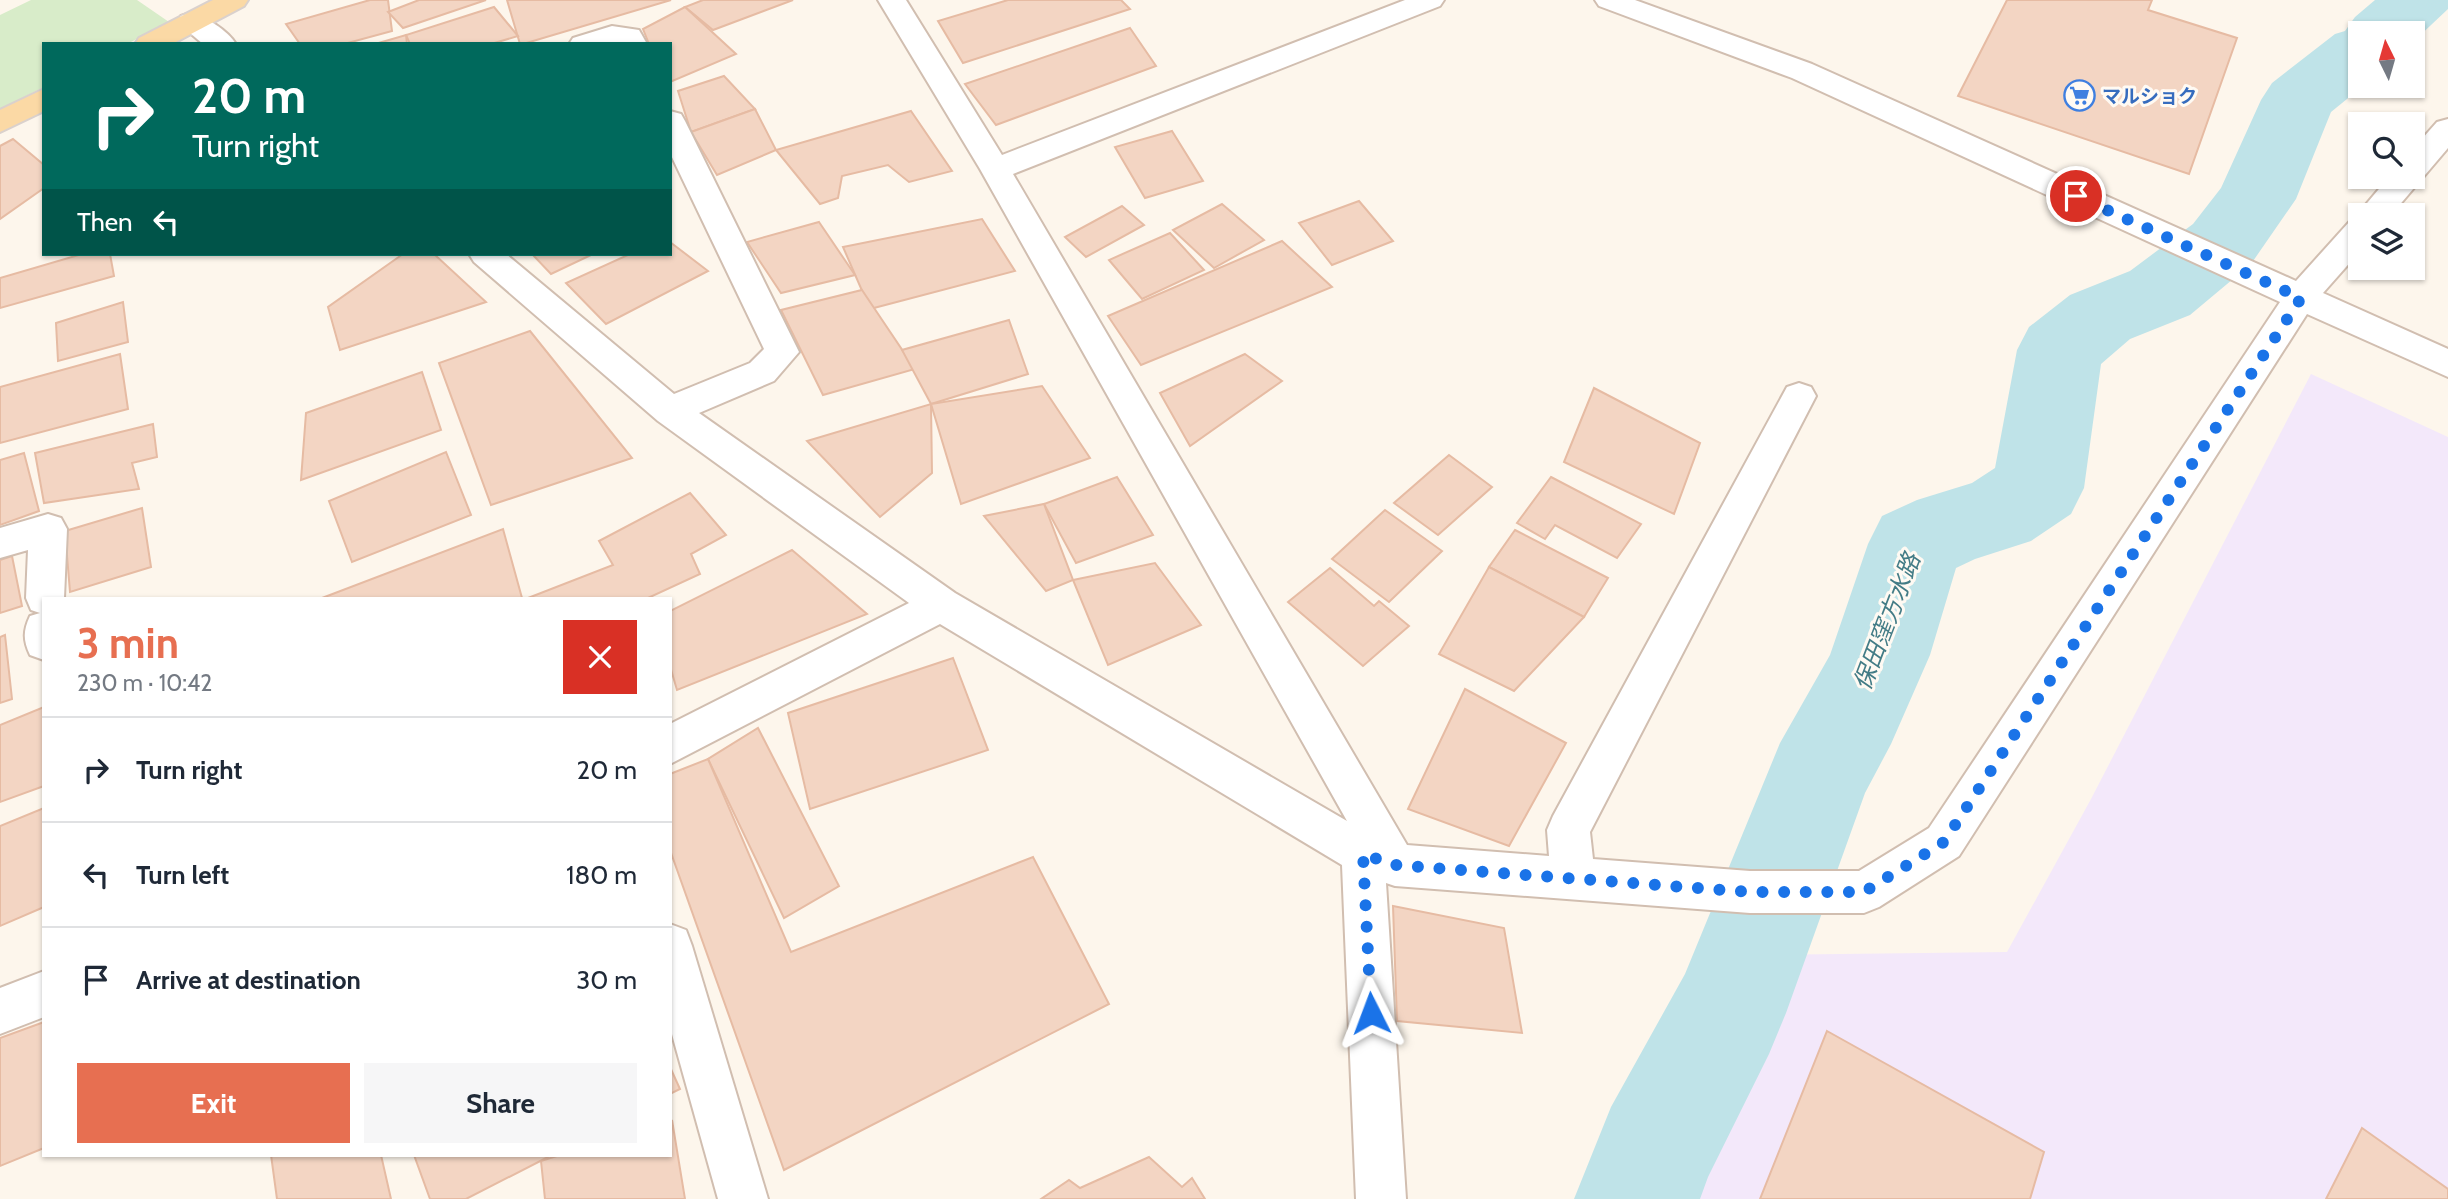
<!DOCTYPE html>
<html lang="en">
<head>
<meta charset="utf-8">
<style>
  :root { --surface:#fff; --page:#f6f6f7; --text:#1f2937; --muted:#747a83; --line:#e0e1e3; --accent:#e76f51 }
  body { margin:0; font-family:Cabin,"Noto Sans JP",sans-serif; background:var(--page); color:var(--text); height:100vh; display:flex; flex-direction:column; font-size:26px; white-space:nowrap }
  * { box-sizing:border-box; margin:0 }
  p { font-size:23px; color:var(--muted) }
  .icon { flex:none; width:38px; height:38px; fill:none; stroke:currentColor; stroke-width:2; stroke-linecap:round; stroke-linejoin:round }
  .map { position:relative; flex:1; overflow:hidden }
  .details { position:absolute; left:42px; top:597px; width:630px; height:560px; display:flex; flex-direction:column; background:var(--surface); border-radius:0px; box-shadow:0 2px 5px #0004 }
  .details>* { flex:none }
  .top-card { position:absolute; left:42px; top:42px; width:630px; height:214px; border-radius:0px; box-shadow:0 2px 5px #0004; background:#00695c; color:#fff; overflow:hidden }
  .needle { width:46px; rotate:355deg }
  .controls { position:absolute; left:2348px; top:21px; display:grid; gap:14px }
  .controls a { display:grid; place-items:center; width:77px; height:77px; border-radius:0px; background:var(--surface); box-shadow:0 2px 5px #0004; font-size:35px }
  .pin { position:absolute; display:grid; place-items:center; width:60px; height:60px; color:#fff; margin:-30px; border:4px solid #fff; border-radius:50%; box-shadow:0 2px 7px #0007 }
  .me { position:absolute; width:77px; margin:-38px; rotate:357deg; stroke-linejoin:round; filter:drop-shadow(0 0 5px #0008) }
  .turn { display:flex; align-items:center; gap:24px; height:147px; padding:0 35px; font-size:32px }
  .turn .icon { width:91px; height:91px; stroke-width:2.5 }
  .turn b { display:block; font-size:49px; line-height:60px }
  .then { display:flex; align-items:center; height:66px; padding:0 35px; background:#0003; gap:14px; font-size:26px }
  .round { display:grid; place-items:center; flex:none; width:74px; height:74px; border-radius:0px; background:var(--page) }
  .summary { display:flex; align-items:center; justify-content:space-between; height:119px; padding:0 35px }
  h1 { font-size:42px; font-weight:800; line-height:52px; color:var(--accent) }
  .action { display:flex; gap:14px; margin-top:auto; padding:14px 35px }
  .action a { flex:1; height:80px; border-radius:0px; background:var(--accent); color:#fff; font-size:28px; font-weight:800; line-height:80px; text-align:center }
  .action a+a { background:var(--page); color:var(--text) }
  ul { padding:0; list-style:none }
  li { display:flex; align-items:center; gap:21px; height:105px; padding:0 35px; border-top:2px solid var(--line) }
  li div { flex:1 }
  li b { display:block; font-size:26px }
  li em { font-style:normal }
  .map>svg:first-child { display:block }
  .education { fill:#f3e8fa }
  .green { fill:#d8ecc9 }
  .lines { fill:none; stroke-linecap:round; stroke-linejoin:round }
  .river { fill:#bfe3e8; fill-rule:evenodd }
  .building { fill:#f3d5c3; stroke:#e6bba3; stroke-width:2 }
  .minor-casing { stroke:#d1beb0; stroke-width:4 }
  .major-casing { stroke:#dad1cd; stroke-width:4 }
  .minor { fill:#fff; fill-rule:evenodd }
  .major { fill:#fbd9a5; fill-rule:evenodd }
  .route { stroke:#1a73e8; stroke-width:12; stroke-dasharray:0 21.6 }
  .labels { text-anchor:middle; stroke-width:6; stroke-linejoin:round; paint-order:stroke }
  .far-shop-label { font-size:19px; font-weight:bold; fill:#366cbe; stroke:#fffaf3; text-anchor:start }
  .water-label { font-size:24px; font-style:italic; fill:#437c86; stroke:#fffaf3 }
</style>
</head>
<body>
<div class="map">
<svg width="2448" height="1199" viewBox="0 0 2448 1199">
  <rect width="100%" height="100%" fill="#fdf6ec"/>
  <path class="education" d="M2311 374 2448 437V1199H1687L1767 955 2007 952 2091 799Z"/>
  <path class="green" d="M31 0H137L169 22 127 44H44V87L0 109V15Z"/>
  <g class="lines">
    <path class="river" d="M2375 0H2448V9L2413 42V33H2361V86H2363L2331 112 2296 199 2251 264 2190 315 2130 339 2101 364 2084 488 2071 514 2031 541 1975 559 1956 568 1930 655 1891 744 1865 793 1786 1013 1769 1054 1708 1177 1700 1199H1574L1611 1107 1685 974 1780 743 1830 655 1868 544 1882 516 1917 500 1972 483 1995 468 2017 350 2029 327 2070 295 2130 271 2193 224 2221 188 2261 100 2272 83 2335 34 2345 31 2355 17Z"/>
  </g>
  <g class="building">
    <path d="M370 0H388L392 31 344 44H300L286 24Z"/>
    <path d="M419 0H486L403 28 388 12Z"/>
    <path d="M507 0H671L523 44H520Z"/>
    <path d="M703 0H793L713 30 685 7Z"/>
    <path d="M1008 0H1121L1130 9 963 63 938 21Z"/>
    <path d="M2007 0H2152L2148 10 2237 38 2189 174 1958 96Z"/>
    <path d="M494 7 518 36 491 44H410L406 35Z"/>
    <path d="M685 7 736 54 670 82V44H649L643 29Z"/>
    <path d="M1130 28 1156 66 996 125 965 84Z"/>
    <path d="M406 35 407 44H375Z"/>
    <path d="M724 76 755 109 691 132 678 91Z"/>
    <path d="M755 109 776 150 717 175 691 132Z"/>
    <path d="M911 111 952 171 909 182 888 165 842 176 838 198 820 204 776 150Z"/>
    <path d="M1172 131 1203 181 1145 198 1115 147Z"/>
    <path d="M13 139 44 165V188L0 219V146Z"/>
    <path d="M1359 201 1393 241 1332 265 1299 223Z"/>
    <path d="M1222 204 1264 240 1214 268 1173 230Z"/>
    <path d="M1122 206 1144 225 1086 257 1065 237Z"/>
    <path d="M982 219 1015 271 870 309 843 247Z"/>
    <path d="M819 222 855 275 781 293 747 242Z"/>
    <path d="M1170 233 1204 270 1142 299 1109 260Z"/>
    <path d="M1282 241 1332 287 1141 365 1108 316Z"/>
    <path d="M670 242 708 271 606 324 566 283 630 254H670Z"/>
    <path d="M82 254H110L114 276 0 308V278Z"/>
    <path d="M403 254H434L486 302 340 350 328 307Z"/>
    <path d="M532 254H593L551 274Z"/>
    <path d="M862 290 915 369 823 395 781 310Z"/>
    <path d="M123 302 128 342 58 361 56 323Z"/>
    <path d="M1009 320 1028 374 931 404 902 350Z"/>
    <path d="M530 331 632 458 491 505 439 363Z"/>
    <path d="M120 354 128 409 0 443V387Z"/>
    <path d="M1245 354 1282 381 1190 446 1160 393Z"/>
    <path d="M422 372 441 430 301 480 306 413Z"/>
    <path d="M1042 386 1090 458 961 504 931 404Z"/>
    <path d="M1594 388 1700 443 1674 514 1564 462Z"/>
    <path d="M931 404 932 473 880 517 807 441Z"/>
    <path d="M153 424 157 457 132 463 139 489 44 503 35 453Z"/>
    <path d="M446 452 471 515 352 562 329 501Z"/>
    <path d="M24 453 39 511 0 525V460Z"/>
    <path d="M1449 455 1492 487 1438 535 1394 503Z"/>
    <path d="M1117 477 1153 535 1076 563 1044 504Z"/>
    <path d="M1551 477 1641 524 1617 558 1555 525 1545 539 1517 523Z"/>
    <path d="M690 493 726 535 691 554 700 574 648 598H528L613 565 599 541Z"/>
    <path d="M1044 504 1073 580 1046 591 984 516Z"/>
    <path d="M142 508 151 567 70 592 65 531Z"/>
    <path d="M1385 510 1442 551 1389 602 1332 559Z"/>
    <path d="M503 529 522 598H322Z"/>
    <path d="M1515 530 1608 578 1584 617 1489 567Z"/>
    <path d="M792 550 867 614 677 690 670 666V611Z"/>
    <path d="M12 556 22 606 0 613V560Z"/>
    <path d="M1155 563 1201 625 1108 665 1073 580Z"/>
    <path d="M1489 567 1584 617 1514 691 1439 654Z"/>
    <path d="M1330 568 1374 606 1379 601 1409 626 1363 666 1288 602Z"/>
    <path d="M5 635 12 699 0 703V637Z"/>
    <path d="M953 658 988 750 810 809 788 713Z"/>
    <path d="M1465 689 1566 743 1509 846 1408 809Z"/>
    <path d="M44 707V786L0 802V725Z"/>
    <path d="M758 728 839 886 784 918 708 759Z"/>
    <path d="M708 759 791 952 1033 857 1109 1004 784 1170 670 850V774Z"/>
    <path d="M44 808V907L0 926V826Z"/>
    <path d="M1393 906 1504 928 1522 1033 1397 1021Z"/>
    <path d="M44 1022V1148L0 1166V1038Z"/>
    <path d="M1827 1031 2044 1152 2030 1199H1760Z"/>
    <path d="M670 1067 680 1089 670 1094Z"/>
    <path d="M672 1120 685 1199H545L541 1161 560 1155H670Z"/>
    <path d="M2362 1128 2448 1189V1199H2326Z"/>
    <path d="M271 1155H381L391 1199H277Z"/>
    <path d="M414 1155H552L466 1199H430Z"/>
    <path d="M1149 1157 1182 1187 1192 1178 1205 1199H1041L1069 1180 1080 1188Z"/>
  </g>
  <g class="lines">
    <defs>
      <g id="minor">
        <path d="M878 0H906L1002 155 1405 0H1444L1440 6 1013 174 1407 845 1549 856 1547 830 1553 816 1787 387 1799 383 1811 387 1816 396 1590 832 1593 859 1750 871H1859L1929 828 2280 302 1792 78 1599 6 1595 0H1635L1812 64 2296 281 2350 221 2359 218 2357 215 2389 177H2413V149L2437 122 2448 119V148L2391 215H2361V250L2323 293 2448 349V377L2307 314 1959 856 1879 907 1864 913H1750L1395 886 1386 883 1406 1199H1356L1342 865 940 624 670 764V724L909 603 658 421 474 262 469 254H506L674 394 750 363 764 349 670 153V111L681 114 685 121 799 352 774 381 699 413 955 593 1347 821 980 169Z"/>
        <path d="M191 13C206 17 227 30 236 44H203L177 22 181 16Z"/>
        <path d="M612 26 639 30 647 44H569L573 38Z"/>
        <path d="M48 514 61 518 67 529 64 598H44V660L30 655C23 640 23 631 30 616L40 613 31 610 26 598 28 550 0 558V528Z"/>
        <path d="M670 924 686 930 692 946 768 1199H718L670 1027Z"/>
        <path d="M44 971V1017L0 1034V988Z"/>
      </g>
      <g id="major">
        <path d="M213 0H248L244 6 172 44H135L139 38Z"/>
        <path d="M44 89V111L0 132V110Z"/>
      </g>
    </defs>
    <use href="#minor" class="minor-casing"/>
    <use href="#major" class="major-casing"/>
    <use href="#minor" class="minor"/>
    <use href="#major" class="major"/>
  </g>
  <g class="lines">
    <path class="route" d="M1371 1013 1363 854 1395 865 1750 892H1864L1944 842 2301 298 2076 196"/>
  </g>
  <defs>
    <symbol id="supermarket-ring" viewBox="-11 -11 22 22"><circle r="9.5" fill="#fffaf3" stroke="#3f7fe0" stroke-width="1.5"/><path d="M-6-5.5h2.5l.6 2H6L4.5 2H-2.5L-4.4-4H-6ZM-1.5 3.2a1.3 1.3 0 1 0 .1 0ZM3 3.2a1.3 1.3 0 1 0 .1 0Z" fill="#3f7fe0"/></symbol>
  </defs>
  <g fill-rule="evenodd">
    <use href="#supermarket-ring" x="2062" y="78" width="35" height="35"/>
  </g>
  <g class="labels">
    <g class="far-shop-label">
      <text x="2102" y="103">マルショク</text>
    </g>
    <g class="water-label">
      <text transform="translate(1887 622) rotate(-69)" y="8">保田窪方水路</text>
    </g>
  </g>
</svg>
<div class="controls">
<a><svg class="needle" viewBox="-14 -14 28 28"><path d="M0-13l5 13h-10z" fill="#e53935"/><path d="M0 13l5-13h-10z" fill="#747a83"/></svg></a>
<a><svg class="icon" aria-label="search" viewBox="0 0 24 24"><circle cx="10" cy="10" r="6"/><path d="M15 15l6 6"/></svg></a>
<a><svg class="icon" aria-label="layers" viewBox="0 0 24 24"><path d="M12 4l9 5-9 5-9-5zM3 14l9 5 9-5"/></svg></a>
</div>
<div class="pin" style="left:2076px;top:196px;background:#d93025"><svg class="icon" aria-label="arrive" viewBox="0 0 24 24"><path d="M6 21V4h12l-3 4 3 4H6"/></svg></div>
<svg class="me" style="left:1371px;top:1013px" viewBox="-20 -20 40 40"><path d="M0-17L14 15 0 8-14 15z" fill="#1a73e8" stroke="#fff" stroke-width="4"/></svg>
<div class="top-card">
<div class="turn"><svg class="icon" aria-label="right" viewBox="0 0 24 24"><path d="M7 20v-9h11M14 6l5 5-5 5"/></svg><div><b>20 m</b>Turn right</div></div>
<div class="then">Then<svg class="icon" aria-label="left" viewBox="0 0 24 24"><path d="M17 20v-9H6M10 6l-5 5 5 5"/></svg></div>
</div>
<section class="details">
<div class="summary"><div><h1>3 min</h1><p>230 m · 10:42</p></div><a class="round" style="background:#d93025;color:#fff"><svg class="icon" aria-label="close" viewBox="0 0 24 24"><path d="M6 6l12 12M18 6L6 18"/></svg></a></div>
<ul>
<li><svg class="icon" aria-label="right" viewBox="0 0 24 24"><path d="M7 20v-9h11M14 6l5 5-5 5"/></svg><div><b>Turn right</b></div><em>20 m</em></li>
<li><svg class="icon" aria-label="left" viewBox="0 0 24 24"><path d="M17 20v-9H6M10 6l-5 5 5 5"/></svg><div><b>Turn left</b></div><em>180 m</em></li>
<li><svg class="icon" aria-label="arrive" viewBox="0 0 24 24"><path d="M6 21V4h12l-3 4 3 4H6"/></svg><div><b>Arrive at destination</b></div><em>30 m</em></li>
</ul>
<div class="action"><a>Exit</a><a>Share</a></div>
</section>
</div>
</body>
</html>
